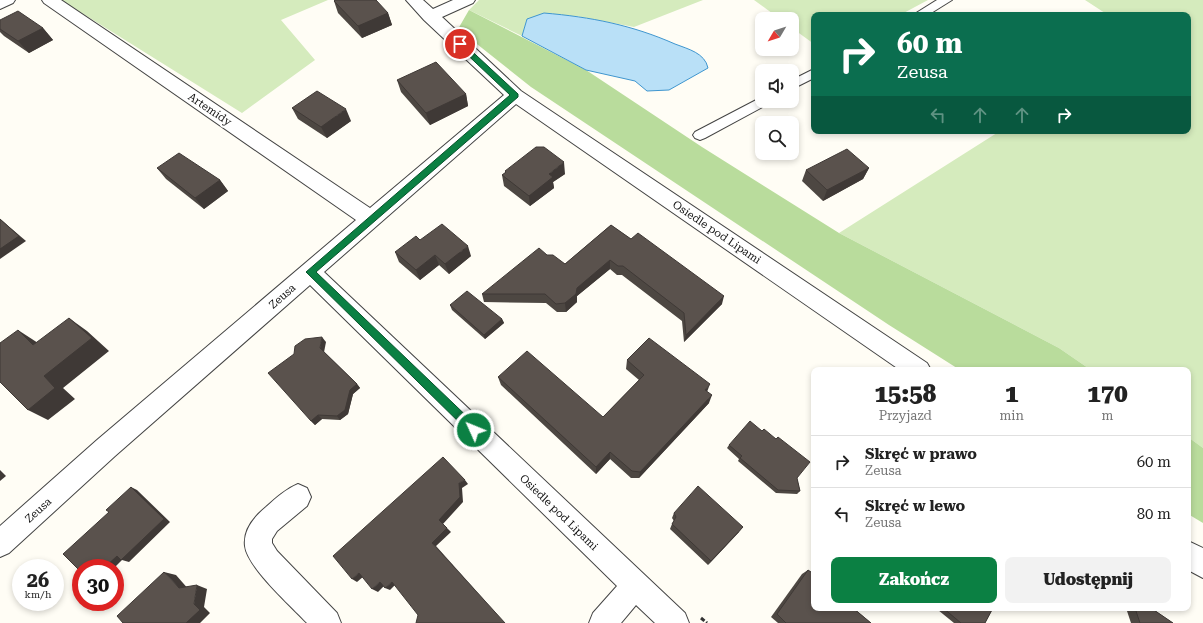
<!DOCTYPE html>
<html lang="pl">
<head>
<meta charset="utf-8">
<style>
  :root { --surface:#fff; --page:#f2f2f2; --text:#222; --muted:#767676; --line:#e0e0e0; --accent:#0b8043 }
  body { margin:0; font-family:"Roboto Serif",serif; background:var(--page); color:var(--text); height:100vh; display:flex; flex-direction:column; font-size:15px; white-space:nowrap }
  * { box-sizing:border-box; margin:0 }
  p { font-size:13px; color:var(--muted) }
  .icon { flex:none; width:22px; height:22px; fill:none; stroke:currentColor; stroke-width:2; stroke-linecap:round; stroke-linejoin:round }
  .map { position:relative; flex:1; overflow:hidden }
  .sheet { position:absolute; left:811px; top:367px; width:380px; height:244px; display:flex; flex-direction:column; background:var(--surface); border-radius:8px; box-shadow:0 2px 6px #0003 }
  .sheet>* { flex:none }
  .guide { position:absolute; left:811px; top:12px; width:380px; height:122px; border-radius:8px; box-shadow:0 2px 6px #0003; background:#0b6e4f; color:#fff; overflow:hidden }
  .needle { width:26px; rotate:231deg }
  .controls { position:absolute; left:755px; top:12px; display:grid; gap:8px }
  .controls a { display:grid; place-items:center; width:44px; height:44px; border-radius:8px; background:var(--surface); box-shadow:0 2px 6px #0003; font-size:20px }
  .speed { position:absolute; left:12px; top:559px; display:flex; gap:8px; font-size:20px; font-weight:700; text-align:center }
  .speed>* { display:grid; place-content:center; width:52px; height:52px; border-radius:50%; background:var(--surface); box-shadow:0 2px 6px #0003; line-height:1 }
  .speed small { font-size:10px; font-weight:400 }
  .speed .limit { border:6px solid #d22; background:#fff; color:#111 }
  .pin { position:absolute; display:grid; place-items:center; width:34px; height:34px; color:#fff; margin:-17px; border:2px solid #fff; border-radius:50%; box-shadow:0 1px 4px #0007 }
  .me { position:absolute; width:44px; margin:-22px; rotate:314deg; stroke-linejoin:round; filter:drop-shadow(0 0 3px #0008) }
  .turn { display:flex; align-items:center; gap:14px; height:84px; padding:0 20px; font-size:18px }
  .turn .icon { width:52px; height:52px; stroke-width:2.5 }
  .turn b { display:block; font-size:28px; line-height:34px }
  .lanes { display:flex; align-items:center; height:38px; padding:0 20px; background:#0003; justify-content:center; gap:20px; direction:ltr }
  .lanes .off { opacity:.35 }
  .eta { display:flex; justify-content:space-evenly; align-items:center; height:68px; text-align:center }
  .eta b { font-size:24px; font-weight:800; line-height:28px }
  .button { display:flex; gap:8px; margin-top:auto; padding:8px 20px }
  .button a { flex:1; height:46px; border-radius:8px; background:var(--accent); color:#fff; font-size:16px; font-weight:800; line-height:46px; text-align:center }
  .button a+a { background:var(--page); color:var(--text) }
  ul { padding:0; list-style:none }
  li { display:flex; align-items:center; gap:12px; height:52px; padding:0 20px; border-top:1px solid var(--line) }
  li div { flex:1 }
  li b { display:block; font-size:15px }
  li em { font-style:normal }
  .map>svg:first-child { display:block }
  .green { fill:#d5ebbd }
  .forest { fill:#b9dc9c }
  .water { fill:#b9e0f7; stroke:#3f96cf }
  .lines { fill:none; stroke-linecap:round; stroke-linejoin:round }
  .lane-casing { stroke:#444; stroke-width:2 }
  .street-casing { stroke:#444; stroke-width:2 }
  .path { stroke:#333; stroke-width:3; stroke-dasharray:4.5 2; stroke-linecap:butt }
  .lane { fill:#fff; fill-rule:evenodd }
  .street { fill:#fff; fill-rule:evenodd }
  .wall { fill:#4d4742 }
  .shaded-wall { fill:#3f3936 }
  .building { fill:#5a524d; stroke:#3f3936 }
  .route { fill:#0b8043; stroke:#07532c }
  .labels { text-anchor:middle; stroke-width:4; stroke-linejoin:round; paint-order:stroke }
  .street-label { font-size:11px; fill:#111; stroke:#fff }
</style>
</head>
<body>
<div class="map">
<svg width="1203" height="623" viewBox="0 0 1203 623">
  <rect width="100%" height="100%" fill="#fffdf5"/>
  <g class="green">
    <path d="M61 0H328L281 20 315 60 242 113Z"/>
    <path d="M479 0H703L634 27 576 16 527 19 522 36 469 10Z"/>
    <path d="M754 0H928L900 15H814V44L792 28V19H780Z"/>
    <path d="M1085 0H1203V448L1188 437V370H1091L1059 348 839 233 1000 131H1188V15H1108Z"/>
  </g>
  <g class="forest">
    <path d="M469 10 586 70 702 147 839 233 1059 348 1091 370H960L889 325 531 87 458 29Z"/>
    <path d="M1188 437 1203 448V523L1188 514Z"/>
  </g>
  <path class="water" d="M544 13C591 17 632 25 675 44 688 49 705 53 708 68L669 90 647 91 635 81 586 70 522 36 527 19Z"/>
  <g class="lines">
    <defs>
      <g id="lane">
        <path d="M937 0H952L928 15H913Z"/>
        <path d="M814 69V78L792 89V80Z"/>
        <path d="M762 97V101H769L768 104 705 138 700 140 695 138 693 135 695 132Z"/>
      </g>
      <g id="street">
        <path d="M0 0H15L13 3 0 9Z"/>
        <path d="M42 0H61L370 208 504 95 424 20 406 0H423L433 9 453 0H475L473 3 442 17 521 91 927 363 931 370H900L516 104 324 272 685 613 689 623H655L636 605 621 623H589L593 613 617 586 310 285 115 456 9 553 0 557V526L97 440 356 220 44 3Z"/>
        <path d="M298 484 307 488 311 497 307 506 277 531 272 539V543L277 551 337 613 341 623H307C292 607 247 567 245 546 243 530 255 516 266 507 276 498 286 489 298 484Z"/>
        <path d="M1188 541 1203 548V578L1188 570Z"/>
      </g>
    </defs>
    <use href="#lane" class="lane-casing"/>
    <use href="#street" class="street-casing"/>
    <path class="path" d="M701 618 707 623"/>
    <use href="#lane" class="lane"/>
    <use href="#street" class="street"/>
  </g>
  <g class="wall">
    <path d="M334 1 388 13 392 25 362 38 338 13Z"/>
    <path d="M0 20 43 28 53 40 29 53 4 36 0 32Z"/>
    <path d="M397 80 466 94 468 106 430 125 401 92Z"/>
    <path d="M292 108 351 121 327 138 298 119Z"/>
    <path d="M157 168 220 180 228 191 204 209 166 179Z"/>
    <path d="M869 168 863 179 823 201 802 181 806 170Z"/>
    <path d="M505 171 565 174 553 182 554 188 530 206 504 186 502 175 505 173Z"/>
    <path d="M611 225 722 304 684 342 682 321 622 275H617L610 269 577 296V302L566 312H557L546 303 484 302 482 294 547 255 565 264Z"/>
    <path d="M420 240 471 256 449 274 439 265 420 280 399 262 395 252Z"/>
    <path d="M450 305 502 319 504 323 485 339 452 310Z"/>
    <path d="M326 342 324 352 357 384 360 388 353 394 348 414 340 420 322 419 315 425 311 421Z"/>
    <path d="M627 360 707 392 709 403 639 478H631L610 459 596 474 501 385 498 377 603 417 639 380 626 369Z"/>
    <path d="M729 445 797 478 800 491 797 494 776 493 738 461 739 459 727 448Z"/>
    <path d="M674 513 739 532 708 565 670 529 672 524 674 521 672 518Z"/>
    <path d="M808 570 871 623H778L771 617 802 574Z"/>
    <path d="M928 608H993L985 623H954L938 610 932 611Z"/>
    <path d="M1126 608H1151L1173 623H1131Z"/>
  </g>
  <g class="shaded-wall">
    <path d="M388 13 392 25 362 38 358 26Z"/>
    <path d="M43 28 53 40 29 53 18 41Z"/>
    <path d="M466 94 468 106 430 125 426 113Z"/>
    <path d="M346 109 351 121 327 138 321 127Z"/>
    <path d="M564 162 565 174 553 182 554 188 530 206 529 196 549 174Z"/>
    <path d="M869 168 863 179 823 201 827 190Z"/>
    <path d="M220 180 228 191 204 209 195 198Z"/>
    <path d="M0 219 26 241 0 259Z"/>
    <path d="M468 246 471 256 449 274 445 264Z"/>
    <path d="M435 255 439 265 420 280 416 270Z"/>
    <path d="M610 260V269L577 296V302L566 312 565 303 577 288Z"/>
    <path d="M724 296 722 304 684 342 686 335Z"/>
    <path d="M69 318 87 331 109 351 63 388 75 399 48 420 28 410Z"/>
    <path d="M502 319 504 323 485 339 484 335Z"/>
    <path d="M18 330 38 343 33 345Z"/>
    <path d="M322 337 326 342 324 352 320 348Z"/>
    <path d="M357 384 360 388 353 394 348 414 340 420 337 416 350 390Z"/>
    <path d="M710 384 707 392 705 390Z"/>
    <path d="M712 395 709 403 639 478 640 472Z"/>
    <path d="M318 415 322 419 315 425 311 421Z"/>
    <path d="M610 452V459L596 474V467Z"/>
    <path d="M0 470 6 476 0 481Z"/>
    <path d="M465 480 468 484 462 488 463 502 443 524 439 520 459 483Z"/>
    <path d="M131 487 137 490 170 522 129 562 122 560 114 568H104Z"/>
    <path d="M743 527 739 532 708 565 711 561Z"/>
    <path d="M447 528 451 532 436 546 505 623 432 543Z"/>
    <path d="M164 572 176 575 190 591 179 588Z"/>
    <path d="M359 573 364 576 357 582 352 579Z"/>
    <path d="M380 582 385 585 378 592 372 589Z"/>
    <path d="M392 582 396 584 390 590 385 588Z"/>
    <path d="M197 585 207 589 204 607 210 613 200 623H186L194 604Z"/>
  </g>
  <g class="building">
    <path d="M335 0H376L388 13 358 26 334 1Z"/>
    <path d="M18 11 43 28 18 41 0 29V20Z"/>
    <path d="M436 62 466 94 426 113 397 80Z"/>
    <path d="M317 91 346 109 321 127 292 108Z"/>
    <path d="M536 147H544L564 162 549 174 553 177 529 196 502 175 506 172 505 171Z"/>
    <path d="M847 149 869 168 827 190 806 170Z"/>
    <path d="M179 153 220 180 195 198 157 168Z"/>
    <path d="M0 219 19 236 0 249Z"/>
    <path d="M442 224 468 246 445 264 435 255 416 270 395 252 416 236 420 240Z"/>
    <path d="M611 225 631 239 638 233 724 296 686 335 684 313 623 266H618L610 260 577 288 576 294 565 303 556 304 545 294H482L539 248 547 255H553L565 264Z"/>
    <path d="M467 291 502 319 484 335 450 305Z"/>
    <path d="M69 318 92 338 44 376 55 388 28 410 0 382V343L18 330 33 345Z"/>
    <path d="M322 337 320 348 357 384 350 390 345 410 337 416 318 415 311 421 268 373 294 354 295 346 305 339Z"/>
    <path d="M649 338 710 384 705 390 712 395 640 472 632 471 610 452 596 467 498 377 527 351 603 417 644 375 627 360Z"/>
    <path d="M750 421 762 431 764 429 776 439 778 437 810 462 797 478 800 491 778 490 740 458 742 456 729 445Z"/>
    <path d="M443 457 465 480 459 483 460 497 439 520 447 528 432 543 505 623H416L418 615 392 582 385 588 380 582 372 589 359 573 352 579 333 556Z"/>
    <path d="M698 486 743 527 711 561 672 524 676 517 674 513Z"/>
    <path d="M131 487 164 519 121 560 117 556 104 568H81V572L63 554 109 512 106 510Z"/>
    <path d="M808 570 814 574V608H853L871 623H786L777 614Z"/>
    <path d="M164 572 179 588 197 585 194 604 200 610 186 623H123L117 616Z"/>
    <path d="M935 608H993L985 623H961L943 608 937 610Z"/>
    <path d="M1135 608H1151L1173 623H1140Z"/>
  </g>
  <path class="route" d="M458 43H463L518 94V97L316 272 478 427 479 430 478 434 474 435 471 434 306 272 510 95 458 46Z"/>
  <g class="labels">
    <g class="street-label">
      <text transform="translate(210 109) rotate(34)" y="4">Artemidy</text>
      <text transform="translate(717 232) rotate(34)" y="4">Osiedle pod Lipami</text>
      <text transform="translate(282 296) rotate(-41)" y="4">Zeusa</text>
      <text transform="translate(38 510) rotate(-42)" y="4">Zeusa</text>
      <text transform="translate(559 512) rotate(44)" y="4">Osiedle pod Lipami</text>
    </g>
  </g>
</svg>
<div class="controls">
<a><svg class="needle" viewBox="-14 -14 28 28"><path d="M0-13l5 13h-10z" fill="#e53935"/><path d="M0 13l5-13h-10z" fill="#767676"/></svg></a>
<a><svg class="icon" aria-label="sound" viewBox="0 0 24 24"><path d="M4 9h4l5-4v14l-5-4H4zM17 9q2 3 0 6"/></svg></a>
<a><svg class="icon" aria-label="search" viewBox="0 0 24 24"><circle cx="10" cy="10" r="6"/><path d="M15 15l6 6"/></svg></a>
</div>
<div class="speed"><div>26<small>km/h</small></div><div class="limit">30</div></div>
<div class="pin" style="left:460px;top:44px;background:#d93025"><svg class="icon" aria-label="arrive" viewBox="0 0 24 24"><path d="M6 21V4h12l-3 4 3 4H6"/></svg></div>
<svg class="me" style="left:474px;top:430px" viewBox="-20 -20 40 40"><circle r="17" fill="#0b8043" stroke="#fff" stroke-width="3"/><path d="M0-11L8 9 0 5-8 9z" fill="#fff"/></svg>
<div class="guide">
<div class="turn"><svg class="icon" aria-label="right" viewBox="0 0 24 24"><path d="M7 20v-9h11M14 6l5 5-5 5"/></svg><div><b>60 m</b>Zeusa</div></div>
<div class="lanes"><svg class="icon off" aria-label="left" viewBox="0 0 24 24"><path d="M17 20v-9H6M10 6l-5 5 5 5"/></svg><svg class="icon off" aria-label="ahead" viewBox="0 0 24 24"><path d="M12 20V5M6 11l6-6 6 6"/></svg><svg class="icon off" aria-label="ahead" viewBox="0 0 24 24"><path d="M12 20V5M6 11l6-6 6 6"/></svg><svg class="icon" aria-label="right" viewBox="0 0 24 24"><path d="M7 20v-9h11M14 6l5 5-5 5"/></svg></div>
</div>
<section class="sheet">
<div class="eta">
<div><b>15:58</b><p>Przyjazd</p></div>
<div><b>1</b><p>min</p></div>
<div><b>170</b><p>m</p></div>
</div>
<ul>
<li><svg class="icon" aria-label="right" viewBox="0 0 24 24"><path d="M7 20v-9h11M14 6l5 5-5 5"/></svg><div><b>Skręć w prawo</b><p>Zeusa</p></div><em>60 m</em></li>
<li><svg class="icon" aria-label="left" viewBox="0 0 24 24"><path d="M17 20v-9H6M10 6l-5 5 5 5"/></svg><div><b>Skręć w lewo</b><p>Zeusa</p></div><em>80 m</em></li>
</ul>
<div class="button"><a>Zakończ</a><a>Udostępnij</a></div>
</section>
</div>
</body>
</html>
